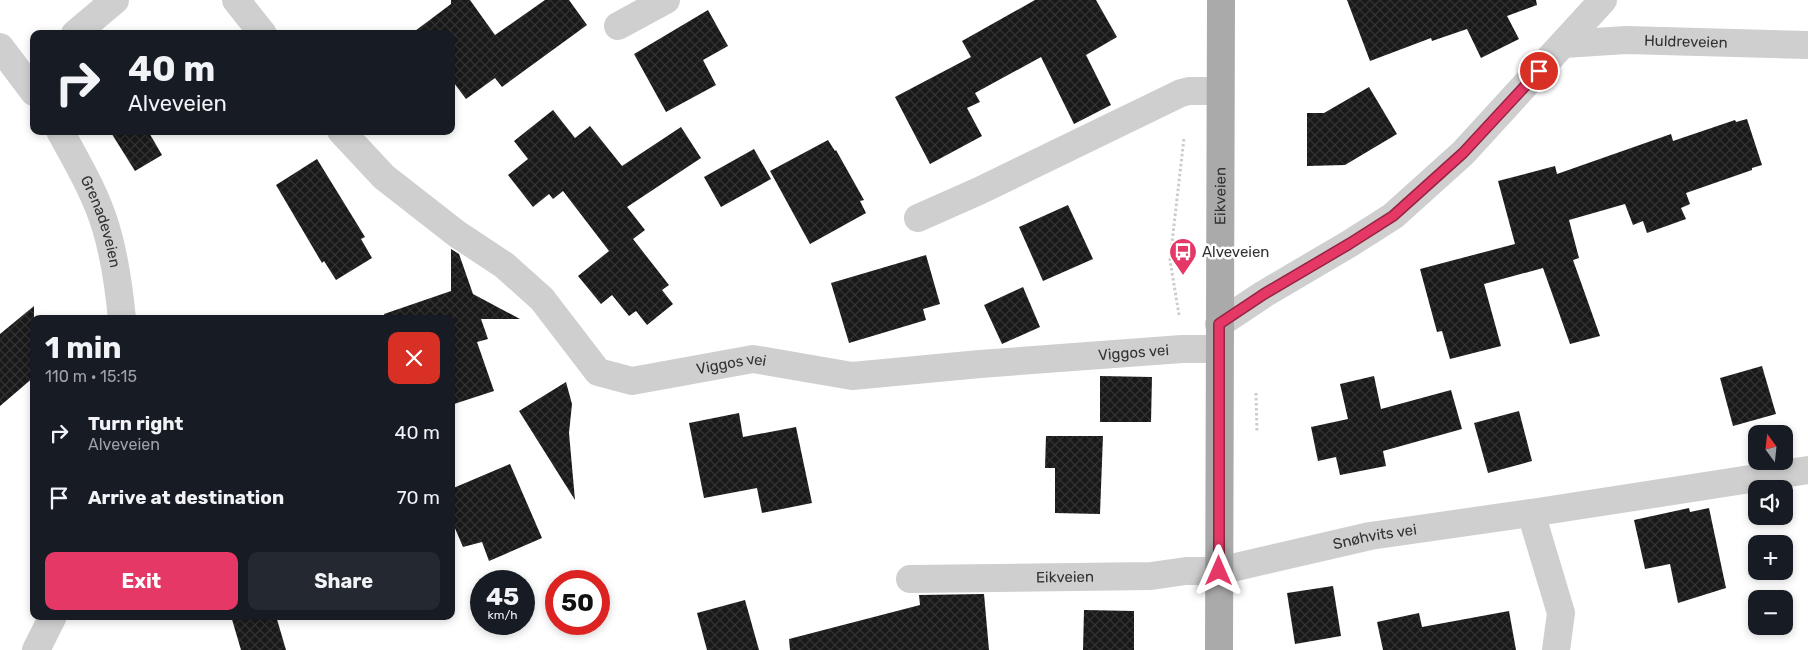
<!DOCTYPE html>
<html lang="en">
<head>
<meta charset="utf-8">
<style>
  :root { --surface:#171b24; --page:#242831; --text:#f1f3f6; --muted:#9ea1a6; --accent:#e53866 }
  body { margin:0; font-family:Rubik,sans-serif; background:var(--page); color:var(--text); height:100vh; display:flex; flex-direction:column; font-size:19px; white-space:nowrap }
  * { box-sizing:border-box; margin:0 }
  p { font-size:16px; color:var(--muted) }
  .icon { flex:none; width:28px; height:28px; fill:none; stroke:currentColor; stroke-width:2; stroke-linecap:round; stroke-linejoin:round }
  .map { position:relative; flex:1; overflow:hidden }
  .panel { position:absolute; left:30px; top:315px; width:425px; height:305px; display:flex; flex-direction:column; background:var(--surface); border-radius:10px; box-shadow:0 2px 8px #0003 }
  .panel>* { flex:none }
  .guide { position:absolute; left:30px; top:30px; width:425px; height:105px; border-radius:10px; box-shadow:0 2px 8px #0003; background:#171b24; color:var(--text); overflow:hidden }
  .needle { width:32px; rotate:345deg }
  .buttons { position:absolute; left:1748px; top:425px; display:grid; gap:10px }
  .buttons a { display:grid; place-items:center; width:45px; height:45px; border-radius:10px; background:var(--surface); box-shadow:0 2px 8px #0003; font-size:25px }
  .speed { position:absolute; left:470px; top:570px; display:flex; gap:10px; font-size:25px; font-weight:700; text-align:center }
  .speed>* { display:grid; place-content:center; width:65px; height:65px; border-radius:50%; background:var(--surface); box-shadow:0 2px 8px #0003; line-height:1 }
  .speed small { font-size:12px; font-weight:400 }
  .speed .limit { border:8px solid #d22; background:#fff; color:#111 }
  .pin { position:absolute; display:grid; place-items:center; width:42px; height:42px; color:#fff; margin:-21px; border:2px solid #fff; border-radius:50%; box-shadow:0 1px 5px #0007 }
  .me { position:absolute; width:55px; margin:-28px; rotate:0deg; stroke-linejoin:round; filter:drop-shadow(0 0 4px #0008) }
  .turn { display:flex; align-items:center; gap:18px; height:105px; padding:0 15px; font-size:22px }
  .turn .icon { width:65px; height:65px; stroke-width:2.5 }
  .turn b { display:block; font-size:35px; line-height:42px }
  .round { display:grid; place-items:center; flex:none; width:52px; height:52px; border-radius:10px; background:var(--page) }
  .head { display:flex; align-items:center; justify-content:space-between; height:85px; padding:0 15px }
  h1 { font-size:30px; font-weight:700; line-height:38px }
  .primary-button { display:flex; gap:10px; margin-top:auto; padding:10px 15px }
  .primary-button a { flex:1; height:58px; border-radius:10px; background:var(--accent); color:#fff; font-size:20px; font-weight:700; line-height:58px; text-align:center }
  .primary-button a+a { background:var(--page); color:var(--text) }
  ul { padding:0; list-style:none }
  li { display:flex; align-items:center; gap:15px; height:65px; padding:0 15px }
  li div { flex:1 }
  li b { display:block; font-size:19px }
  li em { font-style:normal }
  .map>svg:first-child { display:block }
  .building { fill:url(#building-cross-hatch) }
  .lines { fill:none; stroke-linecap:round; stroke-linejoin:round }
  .path { stroke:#ccc; stroke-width:3; stroke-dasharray:2.5 2.5; stroke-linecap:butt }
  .minor { stroke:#cfcfcf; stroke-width:28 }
  .major { stroke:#aaa; stroke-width:28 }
  .route-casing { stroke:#952442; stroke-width:12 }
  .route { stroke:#e53866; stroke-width:9 }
  .labels { text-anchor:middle; stroke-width:5; stroke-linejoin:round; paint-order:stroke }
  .street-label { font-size:15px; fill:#323232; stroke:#fff }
  .poi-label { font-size:15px; fill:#323232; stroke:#fff; text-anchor:start }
</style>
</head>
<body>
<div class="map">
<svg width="1808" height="650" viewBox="0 0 1808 650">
  <defs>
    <pattern id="building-cross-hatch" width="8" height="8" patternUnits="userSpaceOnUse" patternTransform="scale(1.25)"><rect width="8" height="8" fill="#191919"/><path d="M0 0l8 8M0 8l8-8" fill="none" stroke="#323232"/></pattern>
  </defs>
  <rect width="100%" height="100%" fill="#fff"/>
  <g class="building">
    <path d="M451 0H470L495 35 545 0H569L587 25 502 87 495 78 466 99 451 79V34H411L451 4Z"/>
    <path d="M1035 0H1096L1117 37 1086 55 1111 105 1074 124 1041 57 975 93 980 102 967 108 982 136 930 164 895 97 971 57 962 41Z"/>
    <path d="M1347 0H1536L1537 5 1507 16 1519 39 1481 58 1467 29 1432 41 1431 38 1370 61Z"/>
    <path d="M708 10 728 46 703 60 716 85 666 112 634 54Z"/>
    <path d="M1369 87 1397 134 1345 165 1307 166V113H1324Z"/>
    <path d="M553 110 575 138 590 126 622 166 681 127 701 158 627 207 645 230 633 239 669 285 662 290 673 304 647 325 636 311 629 316 612 295 601 304 578 276 609 251 563 191 553 199 549 194 533 207 508 175 528 159 514 141Z"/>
    <path d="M1747 119 1762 165 1752 168V170L1686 193 1690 204 1681 208 1686 219 1647 233 1643 221 1633 225 1625 204 1569 220 1579 258 1573 260 1600 336 1570 344 1543 268 1484 284 1501 346 1450 359 1442 331 1437 332 1420 269 1515 244 1498 181 1555 166 1557 174 1671 134 1673 141 1735 120 1736 122Z"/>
    <path d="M110 131H148L162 155 135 171Z"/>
    <path d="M828 140 835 151 836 150 864 200 860 201 866 213 810 244 770 171Z"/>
    <path d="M754 149 771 179 721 207 704 177Z"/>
    <path d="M317 159 365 237 361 239 372 258 336 280 324 261 322 263 276 185Z"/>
    <path d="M1068 205 1093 259 1043 281 1019 227Z"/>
    <path d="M451 249 459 254 473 294 520 319H481L488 339 477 342 494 391 451 405V319H385L384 314 451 291Z"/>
    <path d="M926 255 940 304 923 309 926 320 849 343 831 283Z"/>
    <path d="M1023 287 1040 327 1002 344 984 305Z"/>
    <path d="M34 306V377L0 406V334Z"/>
    <path d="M1762 366 1776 414 1733 426 1720 378Z"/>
    <path d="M1100 376 1152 377 1151 422H1100Z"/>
    <path d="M1374 376 1381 409 1451 390 1462 429 1383 451 1386 466 1340 475 1336 457 1318 461 1311 427 1348 419 1340 384Z"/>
    <path d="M566 382 572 404 569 433 575 500 519 411Z"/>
    <path d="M1519 411 1532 461 1488 473 1474 423Z"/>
    <path d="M739 413 743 437 796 427 812 503 762 513 757 488 704 498 689 423Z"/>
    <path d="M1046 436H1103L1100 514 1055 513V468H1045Z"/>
    <path d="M510 464 542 538 489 561 482 542 463 547 451 519V489Z"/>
    <path d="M1689 508 1690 512 1709 508 1726 588 1678 603 1670 564 1645 569 1634 520Z"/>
    <path d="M1333 586 1341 636 1295 644 1287 593Z"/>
    <path d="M984 594 989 650H790L789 639 920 605 919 595Z"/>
    <path d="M745 600 759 650H707L697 613Z"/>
    <path d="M1084 610 1134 611V650H1083Z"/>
    <path d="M1509 611 1516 650H1383L1377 622 1419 613 1422 627Z"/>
    <path d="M231 616H276L286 650H241Z"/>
  </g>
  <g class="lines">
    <g class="path">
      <path d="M1179 315 1170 260 1184 138"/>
      <path d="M1256 393 1257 432"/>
    </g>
    <g class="minor">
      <path d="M236 0 263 34"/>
      <path d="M618 26 666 0"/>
      <path d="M75 34 115 0"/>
      <path id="s1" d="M1564 44 1626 40 1808 45"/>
      <path d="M0 47 34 92"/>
      <path id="s2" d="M60 131C77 162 96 194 106 228 115 258 119 288 122 319"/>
      <path id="s3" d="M341 131 384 177 457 234 504 265 542 299 598 372 632 381 753 359 852 376 980 364 1182 349H1219"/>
      <path d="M918 218 979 191 1181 93 1189 91H1220"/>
      <path d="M1219 324 1264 294 1349 244 1393 216 1463 153 1603 0"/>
      <path d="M1531 513 1561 613 1556 650"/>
      <path id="s4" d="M910 579 1151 576 1186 571H1219L1370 536 1531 513 1808 470"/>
      <path d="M36 650 53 616"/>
    </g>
    <path class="major" id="s5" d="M1219 650 1221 0"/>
  </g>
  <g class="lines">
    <defs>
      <path id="route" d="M1219 571V324L1264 294 1349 244 1393 216 1463 153 1539 71"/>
    </defs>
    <use href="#route" class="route-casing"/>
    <use href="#route" class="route"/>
  </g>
  <defs>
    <symbol id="bus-pin" viewBox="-11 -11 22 30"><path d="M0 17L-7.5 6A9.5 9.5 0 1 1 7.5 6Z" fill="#e53866" stroke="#fff"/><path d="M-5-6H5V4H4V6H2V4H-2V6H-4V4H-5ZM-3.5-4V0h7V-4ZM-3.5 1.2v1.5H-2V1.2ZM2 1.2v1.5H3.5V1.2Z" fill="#fff"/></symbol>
  </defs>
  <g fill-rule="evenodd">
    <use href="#bus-pin" x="1167" y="236" width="32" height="43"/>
  </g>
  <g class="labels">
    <g class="street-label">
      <text dy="5" stroke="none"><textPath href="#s1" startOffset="122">Huldreveien</textPath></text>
      <text dy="5" stroke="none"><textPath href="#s5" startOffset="454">Eikveien</textPath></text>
      <text dy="5" stroke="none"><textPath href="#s2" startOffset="100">Grenadeveien</textPath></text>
      <text dy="5" stroke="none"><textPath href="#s3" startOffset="896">Viggos vei</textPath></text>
      <text dy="5" stroke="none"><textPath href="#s3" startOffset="491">Viggos vei</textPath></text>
      <text dy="5" stroke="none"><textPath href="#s4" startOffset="469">Snøhvits vei</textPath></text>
      <text dy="5" stroke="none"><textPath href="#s4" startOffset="155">Eikveien</textPath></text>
    </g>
    <g class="poi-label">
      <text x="1202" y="257">Alveveien</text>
    </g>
  </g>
</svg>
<div class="buttons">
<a><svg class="needle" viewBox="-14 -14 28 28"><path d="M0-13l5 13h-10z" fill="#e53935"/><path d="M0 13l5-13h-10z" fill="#9ea1a6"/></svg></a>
<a><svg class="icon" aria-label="sound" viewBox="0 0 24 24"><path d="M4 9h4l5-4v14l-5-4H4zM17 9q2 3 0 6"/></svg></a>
<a>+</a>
<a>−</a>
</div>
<div class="speed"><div>45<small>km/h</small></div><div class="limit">50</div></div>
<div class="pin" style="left:1539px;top:71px;background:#d93025"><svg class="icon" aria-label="arrive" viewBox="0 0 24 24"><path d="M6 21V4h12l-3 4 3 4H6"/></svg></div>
<svg class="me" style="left:1219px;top:571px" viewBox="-20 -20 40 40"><path d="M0-17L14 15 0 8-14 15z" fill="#e53866" stroke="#fff" stroke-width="4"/></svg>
<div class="guide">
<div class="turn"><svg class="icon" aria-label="right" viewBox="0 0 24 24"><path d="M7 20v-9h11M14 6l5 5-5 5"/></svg><div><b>40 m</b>Alveveien</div></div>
</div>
<section class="panel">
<div class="head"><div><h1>1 min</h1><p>110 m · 15:15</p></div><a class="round" style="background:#d93025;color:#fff"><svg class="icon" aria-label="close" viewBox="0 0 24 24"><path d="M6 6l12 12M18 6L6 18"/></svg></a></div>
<ul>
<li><svg class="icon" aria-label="right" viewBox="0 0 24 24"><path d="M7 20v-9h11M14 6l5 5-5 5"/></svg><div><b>Turn right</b><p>Alveveien</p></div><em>40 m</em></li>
<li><svg class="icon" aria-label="arrive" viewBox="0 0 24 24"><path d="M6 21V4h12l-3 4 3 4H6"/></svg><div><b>Arrive at destination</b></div><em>70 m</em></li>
</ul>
<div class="primary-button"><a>Exit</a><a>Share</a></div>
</section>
</div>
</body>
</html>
